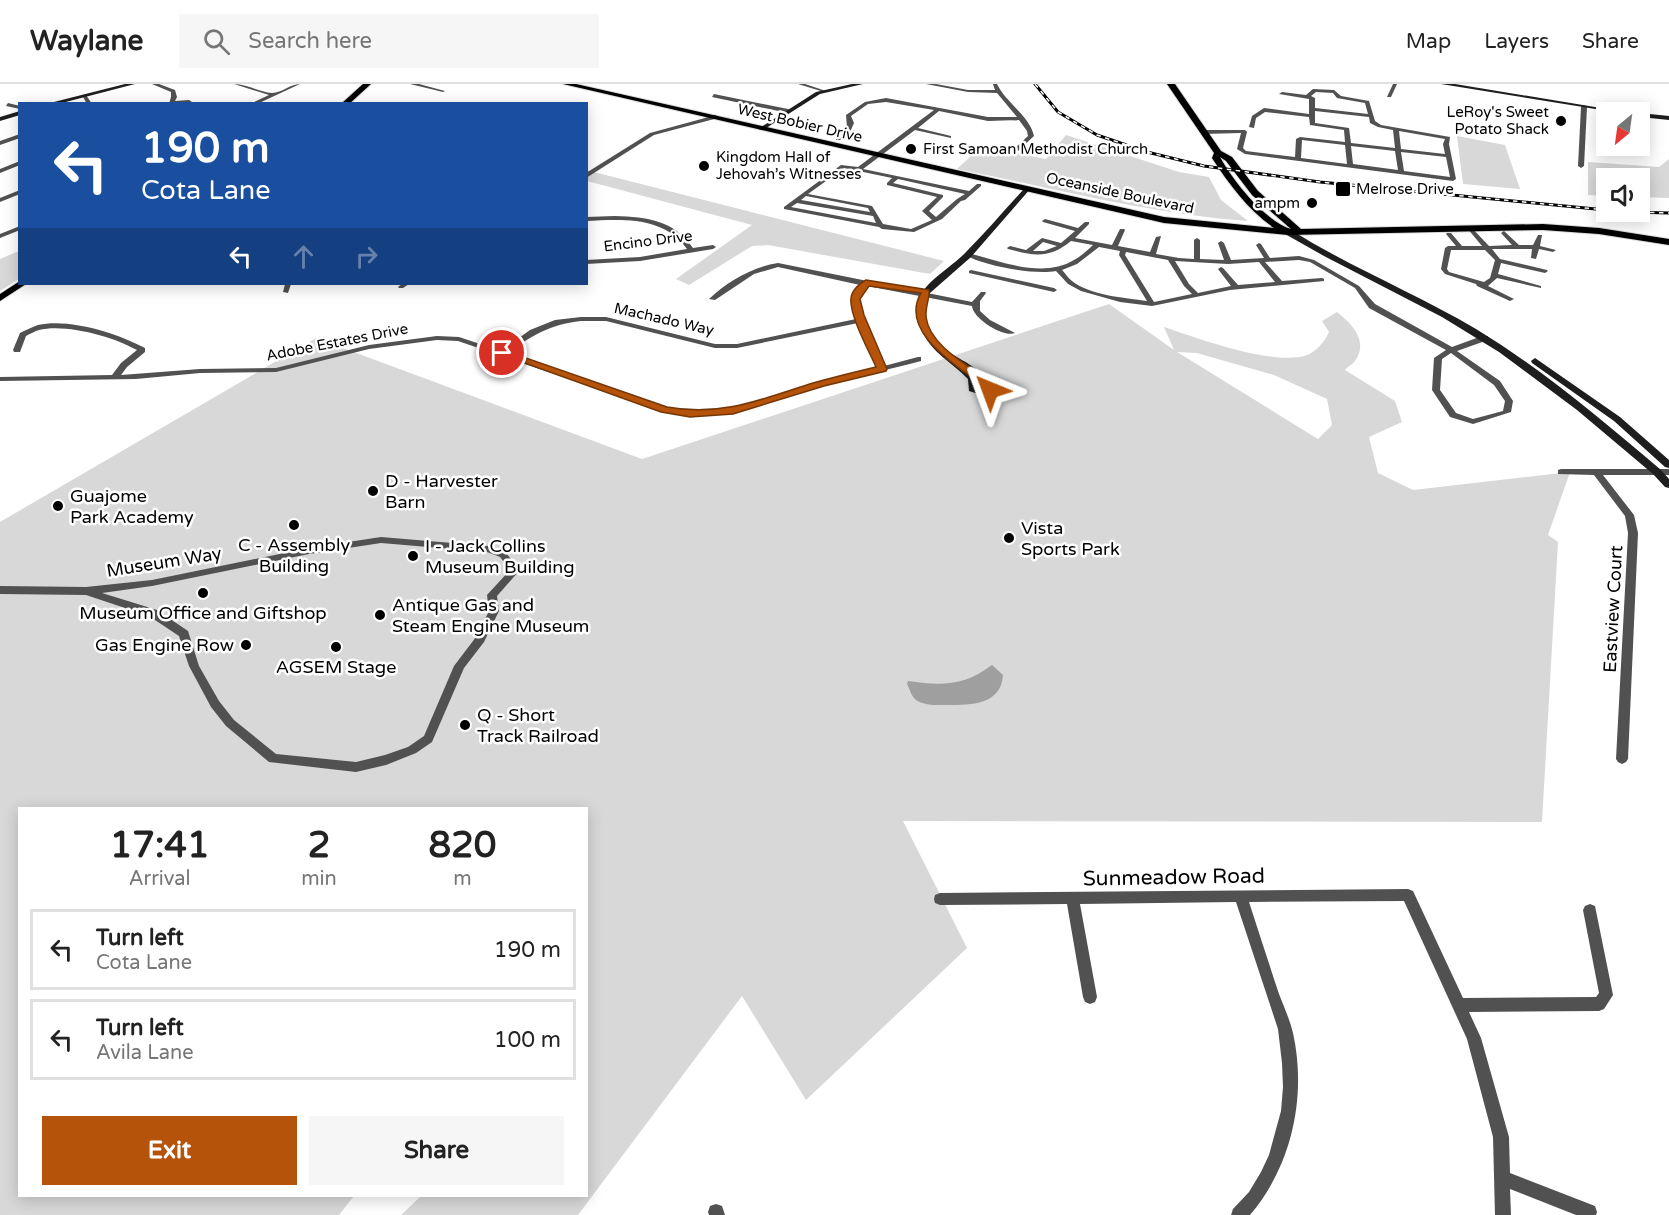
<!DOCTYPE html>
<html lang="en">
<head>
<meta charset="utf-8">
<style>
  :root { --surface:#fff; --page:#f6f6f6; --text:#222; --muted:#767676; --line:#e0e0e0; --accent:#b45309 }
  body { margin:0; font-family:"Varela Round",sans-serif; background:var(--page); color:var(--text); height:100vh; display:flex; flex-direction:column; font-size:22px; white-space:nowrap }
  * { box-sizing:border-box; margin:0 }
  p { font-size:20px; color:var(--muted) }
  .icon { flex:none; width:33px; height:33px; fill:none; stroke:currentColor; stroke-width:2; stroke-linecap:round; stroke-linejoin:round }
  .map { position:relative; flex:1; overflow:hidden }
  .details { position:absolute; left:18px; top:723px; width:570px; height:390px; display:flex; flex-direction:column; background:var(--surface); border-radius:0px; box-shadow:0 3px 15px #0003 }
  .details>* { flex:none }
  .hud { position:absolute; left:18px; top:18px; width:570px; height:183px; border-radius:0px; box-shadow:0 3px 15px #0003; background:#1a4fa0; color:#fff; overflow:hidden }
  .needle { width:39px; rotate:209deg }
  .tools { position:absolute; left:1596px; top:18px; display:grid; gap:12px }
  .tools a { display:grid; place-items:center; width:54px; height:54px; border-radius:0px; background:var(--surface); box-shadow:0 3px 15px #0003; font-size:30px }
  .pin { position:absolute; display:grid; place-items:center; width:51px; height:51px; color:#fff; margin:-26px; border:3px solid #fff; border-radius:50%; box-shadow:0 2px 6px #0007 }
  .me { position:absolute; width:66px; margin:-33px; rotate:316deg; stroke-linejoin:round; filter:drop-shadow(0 0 4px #0008) }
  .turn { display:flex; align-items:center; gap:21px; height:126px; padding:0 24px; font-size:27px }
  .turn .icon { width:78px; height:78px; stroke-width:2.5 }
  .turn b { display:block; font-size:42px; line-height:51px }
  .lanes { display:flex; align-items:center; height:57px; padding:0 24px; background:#0003; justify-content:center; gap:30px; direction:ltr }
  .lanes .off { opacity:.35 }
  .eta { display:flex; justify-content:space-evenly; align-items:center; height:102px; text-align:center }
  .eta b { font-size:36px; font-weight:800; line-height:42px }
  .primary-button { display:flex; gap:12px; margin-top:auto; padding:12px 24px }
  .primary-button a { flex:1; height:69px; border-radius:0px; background:var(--accent); color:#fff; font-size:24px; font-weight:800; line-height:69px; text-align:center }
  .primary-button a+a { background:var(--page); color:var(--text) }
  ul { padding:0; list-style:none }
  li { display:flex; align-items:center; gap:18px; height:81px; margin:0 12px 9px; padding:0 12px; border:3px solid var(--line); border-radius:0px }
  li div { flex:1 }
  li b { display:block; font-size:22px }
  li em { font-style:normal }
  header { display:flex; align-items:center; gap:36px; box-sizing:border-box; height:84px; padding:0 30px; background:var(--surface); border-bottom:2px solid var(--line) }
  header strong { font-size:28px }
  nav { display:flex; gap:33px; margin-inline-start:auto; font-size:21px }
  .search { width:420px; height:54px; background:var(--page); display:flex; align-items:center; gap:15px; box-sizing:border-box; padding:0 21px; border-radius:0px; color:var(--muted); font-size:22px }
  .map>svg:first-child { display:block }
  .green { fill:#d8d8d8; fill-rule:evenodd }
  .water { fill:#9f9f9f }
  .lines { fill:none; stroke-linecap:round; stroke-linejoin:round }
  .primary-casing { stroke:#dbdbdb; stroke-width:2 }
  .street { fill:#515151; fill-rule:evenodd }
  .secondary { fill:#1e1e1e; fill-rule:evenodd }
  .primary { fill:#000; fill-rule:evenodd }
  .rail-casing { stroke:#000; stroke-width:3 }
  .rail { stroke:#fff; stroke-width:1.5; stroke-dasharray:4.5; stroke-linecap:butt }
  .route { fill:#b45309; stroke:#753606; stroke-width:1.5 }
  .poi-dot { fill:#000; stroke:#fff; stroke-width:2 }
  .labels { text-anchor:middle; stroke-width:5; stroke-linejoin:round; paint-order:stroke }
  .far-poi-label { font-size:15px; fill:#000; stroke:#fff; text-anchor:start }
  .far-street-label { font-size:15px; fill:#000; stroke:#fff }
  .poi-label { font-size:18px; fill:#000; stroke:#fff; text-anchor:start }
  .street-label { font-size:18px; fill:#000; stroke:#fff }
  .near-street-label { font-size:21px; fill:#000; stroke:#fff }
</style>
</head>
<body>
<header>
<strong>Waylane</strong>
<div class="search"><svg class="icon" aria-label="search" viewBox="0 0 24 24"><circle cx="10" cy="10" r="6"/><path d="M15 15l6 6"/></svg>Search here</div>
<nav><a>Map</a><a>Layers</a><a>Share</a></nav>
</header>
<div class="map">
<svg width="1669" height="1131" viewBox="0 0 1669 1131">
  <rect width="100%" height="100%" fill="#fff"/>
  <g class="green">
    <path d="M1066 51 1179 88 1209 93 1221 116 1248 137C1149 130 1054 104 957 85L982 62 1046 75Z"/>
    <path d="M1457 52 1505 61 1520 105 1463 100Z"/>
    <path d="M1669 75V114L1640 113V94H1606V112L1588 111V78L1659 83Z"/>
    <path d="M586 86 944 177 930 190 768 161 752 162 689 201 676 195 752 141 587 97Z"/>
    <path d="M19 167V195L0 207V175Z"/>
    <path d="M1109 220 1174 266 1164 243C1200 255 1262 278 1299 273 1313 272 1324 259 1329 248L1322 237 1337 228C1352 240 1369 257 1355 277 1353 280 1347 283 1345 286L1395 317 1402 338 1369 353 1378 389 1413 406 1570 388 1548 451 1558 458 1542 738 903 737 967 864 806 1016 742 912 578 1131H401L421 1112H586V724H20V1112H354L339 1131H0V438L316 254 642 375ZM1177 268 1197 269 1274 291 1327 315 1332 341 1318 355Z"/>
  </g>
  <path class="water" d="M992 581 1003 591C1001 621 971 621 948 621 938 621 925 622 916 616 911 612 910 605 907 600L908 597C942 602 964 602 992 581Z"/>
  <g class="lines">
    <defs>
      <g id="primary">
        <path d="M363 0H371L349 20H341Z"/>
        <path d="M563 0H576L1164 133 1274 144C1248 126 1229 100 1212 74L1214 69 1167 0H1175L1221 67 1232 73 1258 107 1301 145 1543 140 1599 144 1669 155V161L1599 150 1543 146 1288 151 1164 139ZM1220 73 1226 77 1252 111 1291 145C1265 137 1233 97 1220 73Z"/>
        <path d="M20 197V200H26L0 217V210Z"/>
      </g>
    </defs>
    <use href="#primary" class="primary-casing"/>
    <g class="street">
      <path d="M152 0H159L175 6 177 13 175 17 189 16 192 18 189 20H169L171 13V8Z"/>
      <path d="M234 0C247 0 259 8 272 9 282 9 290 0 300 0L257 20H250L269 11Z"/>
      <path d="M410 0H419L445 7 443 8Z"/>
      <path d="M798 0H805L826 7 824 8Z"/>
      <path d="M926 0H936L968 6H995L993 0H997C1006 19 1030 32 1034 52L1018 67H1014V65L1028 52 1027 47 1019 36 988 37 939 27 918 44 951 52V54L915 46 863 85 969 107 977 100H981V102L965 116 961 117 942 135 914 148 882 145 879 143 784 125V123L841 81 858 83 934 26 886 18 868 20 851 32 854 39 850 48 840 56H836V54C849 44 847 45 846 31L865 18 886 14 988 33H1017L997 9 968 8ZM844 84 892 94 887 99V101L937 113 922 127 932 136 911 145 883 140 872 122 808 110ZM898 95 965 110 957 115 936 133 929 127 943 113V111L893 99ZM806 112 868 124 870 128 801 116ZM797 119 873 132 876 139 791 123Z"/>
      <path d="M1393 0H1397L1391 13H1387Z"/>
      <path d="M1313 5 1334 6 1341 12 1369 17 1375 37 1381 41 1450 53 1449 60 1456 95 1453 97 1245 70 1237 65 1241 49 1203 50 1200 48 1203 46H1245L1247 48 1243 64 1246 67 1295 73 1296 55 1300 53 1345 58 1344 46 1310 41 1309 33 1265 28 1256 34 1254 44 1249 43 1252 32 1264 24 1309 30V15L1279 10 1282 8 1306 11ZM1316 8 1333 9 1337 14 1365 19 1368 30 1315 24V14L1311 12ZM1315 27 1369 33 1370 39 1378 43 1393 46 1395 64 1351 59 1349 44 1315 39ZM1399 47 1445 55 1443 60 1445 70 1401 65ZM1302 56 1345 61 1347 80 1301 74ZM1351 62 1395 67 1398 86 1353 80ZM1401 68 1446 73 1450 93 1404 87Z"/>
      <path d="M714 10 788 25 791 27 788 29 712 13Z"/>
      <path d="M82 11H86L92 20H87Z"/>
      <path d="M8 19 20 22V25L6 22Z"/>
      <path d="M1584 21 1587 23 1584 82 1581 84 1578 82 1581 23Z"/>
      <path d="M716 31 718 34 654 51 586 94V89L650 49Z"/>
      <path d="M20 50V54L0 61V57Z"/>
      <path d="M20 77V81L0 89V85Z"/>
      <path d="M20 106V110L0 118V114Z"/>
      <path d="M615 132C648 133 673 136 693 164L713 161 716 163 713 165 640 177 586 180V176L640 173 687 165C664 132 623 135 586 137V133Z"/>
      <path d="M1045 135 1078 144 1085 138H1089V140L1075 154 1112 161 1120 145H1124L1125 146 1118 162 1150 168 1156 153 1161 152 1156 170 1179 174 1194 175V156L1197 154 1200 156V175L1224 176 1218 159 1221 157 1224 159 1231 176 1264 174 1256 161 1259 159 1261 160 1270 174 1299 172 1314 176 1359 202 1375 220 1452 263 1482 252H1488V256L1457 267 1500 297 1513 317 1511 328 1473 340 1450 333 1432 306 1434 274 1446 266 1369 224 1355 204 1310 178 1299 176 1265 178 1282 197 1322 194 1324 195V197L1230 206 1152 222 1120 218 1081 207 1068 200 1056 187C1033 191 985 182 965 171L968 169C1000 177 1043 195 1074 176 1081 172 1087 167 1093 161L1071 157C1049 175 1034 172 1008 165L1007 164 1010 162 1026 166 1042 154 1061 159 1075 147 1043 138 1042 137ZM1043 158 1057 162 1044 167H1033ZM1099 163 1120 167 1119 171 1147 217C1125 214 1089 211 1072 197 1068 194 1065 189 1062 186L1077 180ZM1126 168 1168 176 1184 202 1192 210 1154 218 1125 171ZM1175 177 1228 180 1259 178 1275 198 1238 201 1223 184 1221 183 1218 185 1231 202 1198 209 1189 200ZM1451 269 1494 301 1505 317 1503 327 1473 335 1456 329 1440 306 1442 275Z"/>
      <path d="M20 142V146L0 154V150Z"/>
      <path d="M1470 142 1489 162 1512 161 1501 149 1504 147 1519 161H1533L1538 151H1542L1540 162 1556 166 1553 168 1539 165 1536 175 1531 174 1532 165H1492L1500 175 1547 186 1548 187 1545 189 1501 179 1498 190 1541 202V204L1497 194 1488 202 1514 215 1510 217 1477 202 1476 200 1445 190 1441 185 1445 164 1448 162H1456L1446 150 1447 149H1451L1462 162H1482L1467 144ZM1451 166H1485L1495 176 1490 194 1484 198 1449 188 1447 185Z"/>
      <path d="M778 179 972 218 981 208H985L986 209 980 217V227L990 236 1015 249C1004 254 973 235 972 222L867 202C865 204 862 207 861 210 853 226 877 266 884 282L918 273H921V277C888 286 856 292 823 302 769 317 719 339 662 327L458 257 437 256 369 265 276 288 200 289 136 295 0 297V293L112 291 121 279 137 266C115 253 65 239 39 246 35 247 30 250 26 252L20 268H14L13 266 20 249C26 246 32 243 38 241 69 234 117 249 145 264V268L127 283 121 291 200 285 276 284 369 261 437 252 459 253 501 267 530 246 555 236 581 233H606L715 260H737L856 235C852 221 851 212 860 201L778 183 754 190 715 216 709 215C728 197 752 183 778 179ZM581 237H606L715 264H737L858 239 877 283C852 289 827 296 802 303 754 318 717 332 667 323L507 269C534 251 548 241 581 237Z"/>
      <path d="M971 186 1054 204 1057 206 1054 208 969 189V187Z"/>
      <path d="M285 200H291L288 209 283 208Z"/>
      <path d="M402 200H409L403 204H399L398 203Z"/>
      <path d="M1561 385H1669V391H1603L1634 431 1638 449 1628 675 1626 678 1622 680 1618 678 1616 675 1628 449 1625 432 1594 391 1558 390V386Z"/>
      <path d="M381 453 488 462 506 469 520 486 497 512 499 527 484 558 464 584 432 658 416 669 386 681 356 688 269 678 226 642 211 623 189 582 179 552 149 532 86 511 0 510V502L86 503 152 496 309 464ZM381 459 487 468 500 473 510 486 487 511 489 527 476 553 454 582 424 652 408 663 385 671 356 678 276 670 234 636 219 617 199 582 188 547 157 526 102 509 152 502 309 470Z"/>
      <path d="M1408 805 1413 807 1463 914 1596 913 1599 909 1583 826 1585 822 1590 820 1595 822 1613 911 1604 925 1599 927 1469 928 1481 954 1509 1053 1510 1089 1595 1122 1597 1128 1596 1131H1576L1510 1105 1511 1131H1495L1493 1053 1467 955 1404 817 1249 818C1259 849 1269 880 1279 910 1284 923 1290 936 1293 949 1307 1012 1292 1082 1250 1131H1231L1233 1125 1249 1108 1261 1088 1269 1071 1281 1027 1283 1003 1282 979 1278 945 1236 818 1080 820 1097 913 1095 918 1090 920 1085 918 1083 913 1067 820 940 821 935 819 934 815 935 811 940 809Z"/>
      <path d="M716 1120 722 1122 725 1131H709L708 1128 710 1122Z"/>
    </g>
    <g class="secondary">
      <path d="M125 0H135L58 20H46Z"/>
      <path d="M852 0H863L820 10 763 46 758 45 816 8Z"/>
      <path d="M1441 0H1455L1625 28H1614Z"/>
      <path d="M20 27V31L0 37V33Z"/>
      <path d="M1640 29 1669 32V36L1640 33Z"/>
      <path d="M1026 103 1031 104 971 173 930 209C923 226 925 249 940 262 959 277 982 282 995 306L985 312 969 307 968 295C952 278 931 269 921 245 917 234 915 220 922 209 929 196 955 180 966 168 987 147 1006 124 1026 103ZM977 295 985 305 977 304Z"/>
      <path d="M1285 146H1291C1350 183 1415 209 1476 245 1542 285 1602 336 1661 386L1669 395V404L1665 403 1653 390 1577 326 1499 268 1442 233 1324 172 1285 150Z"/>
      <path d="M1535 274 1620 333 1669 376V384L1665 383 1614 337 1532 279 1531 277Z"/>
    </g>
    <use href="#primary" class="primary"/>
    <defs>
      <g id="rail">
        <path d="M1035 0 1058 28 1097 51 1147 68 1204 82 1320 98 1606 126"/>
        <path d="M1632 128 1669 129"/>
      </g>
    </defs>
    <use href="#rail" class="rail-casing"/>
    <use href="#rail" class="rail"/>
  </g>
  <path class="route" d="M866 196 929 206C930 213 925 224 926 233 930 263 970 282 992 298L995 306 994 308H986L983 302C959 283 898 248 921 209L869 202 860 215 864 231 887 285 886 287 824 302 733 330 690 333 661 328 497 269 506 267 667 323C722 333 762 315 813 299 834 293 855 288 876 283 869 267 849 231 851 214 852 206 860 199 866 196Z"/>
  <g class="poi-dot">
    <circle cx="1561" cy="37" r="6"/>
    <circle cx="911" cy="65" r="6"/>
    <circle cx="704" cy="82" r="6"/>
    <rect x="1335" y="97" width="16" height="16" rx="3"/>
    <circle cx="1312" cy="119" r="6"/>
    <circle cx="373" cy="407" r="6"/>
    <circle cx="58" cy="422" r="6"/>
    <circle cx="294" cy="441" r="6"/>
    <circle cx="1009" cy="454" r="6"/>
    <circle cx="413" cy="472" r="6"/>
    <circle cx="203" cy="509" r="6"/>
    <circle cx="380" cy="531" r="6"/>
    <circle cx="246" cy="561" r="6"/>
    <circle cx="336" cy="563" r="6"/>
    <circle cx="465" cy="641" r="6"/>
  </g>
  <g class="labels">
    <g class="far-poi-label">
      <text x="1549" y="33" text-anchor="end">LeRoy's Sweet<tspan x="1549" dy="17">Potato Shack</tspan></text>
      <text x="923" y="70">First Samoan Methodist Church</text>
      <text x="716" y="78">Kingdom Hall of<tspan x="716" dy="17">Jehovah’s Witnesses</tspan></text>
      <text x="1356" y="110">Melrose Drive</text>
      <text x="1300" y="124" text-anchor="end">ampm</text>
    </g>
    <g class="far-street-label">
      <text transform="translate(800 39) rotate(13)" y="5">West Bobier Drive</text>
      <text transform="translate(1120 109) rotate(12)" y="5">Oceanside Boulevard</text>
      <text transform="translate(648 157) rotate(-7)" y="5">Encino Drive</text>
      <text transform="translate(664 235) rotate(13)" y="5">Machado Way</text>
      <text transform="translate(337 258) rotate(-11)" y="5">Adobe Estates Drive</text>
    </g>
    <g class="poi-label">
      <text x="385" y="403">D - Harvester<tspan x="385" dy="21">Barn</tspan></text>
      <text x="70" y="418">Guajome<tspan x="70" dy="21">Park Academy</tspan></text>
      <text x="1021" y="450">Vista<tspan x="1021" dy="21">Sports Park</tspan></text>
      <text x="294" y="467" text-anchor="middle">C - Assembly<tspan x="294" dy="21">Building</tspan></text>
      <text x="425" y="468">I - Jack Collins<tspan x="425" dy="21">Museum Building</tspan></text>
      <text x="392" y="527">Antique Gas and<tspan x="392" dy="21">Steam Engine Museum</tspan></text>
      <text x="203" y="535" text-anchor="middle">Museum Office and Giftshop</text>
      <text x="234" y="567" text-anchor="end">Gas Engine Row</text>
      <text x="336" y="589" text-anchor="middle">AGSEM Stage</text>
      <text x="477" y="637">Q - Short<tspan x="477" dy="21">Track Railroad</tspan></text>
    </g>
    <g class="street-label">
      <text transform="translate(164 478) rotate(-9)" y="6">Museum Way</text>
      <text transform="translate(1613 525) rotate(-87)" y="6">Eastview Court</text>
    </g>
    <g class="near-street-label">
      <text transform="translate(1174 793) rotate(-1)" y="7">Sunmeadow Road</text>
    </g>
  </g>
</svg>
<div class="tools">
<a><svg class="needle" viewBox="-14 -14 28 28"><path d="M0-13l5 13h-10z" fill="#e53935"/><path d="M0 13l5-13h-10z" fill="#767676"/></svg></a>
<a><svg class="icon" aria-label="sound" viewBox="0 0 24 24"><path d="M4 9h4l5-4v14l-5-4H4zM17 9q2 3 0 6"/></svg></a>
</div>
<div class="pin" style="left:502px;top:269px;background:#d93025"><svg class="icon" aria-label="arrive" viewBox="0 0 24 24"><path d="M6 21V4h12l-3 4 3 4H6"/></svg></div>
<svg class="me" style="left:990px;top:306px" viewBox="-20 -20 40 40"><path d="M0-17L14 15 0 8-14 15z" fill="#b45309" stroke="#fff" stroke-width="4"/></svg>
<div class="hud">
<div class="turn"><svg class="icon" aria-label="left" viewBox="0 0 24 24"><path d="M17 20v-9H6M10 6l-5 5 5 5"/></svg><div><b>190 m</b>Cota Lane</div></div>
<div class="lanes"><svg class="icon" aria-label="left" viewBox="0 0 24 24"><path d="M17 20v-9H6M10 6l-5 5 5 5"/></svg><svg class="icon off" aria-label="ahead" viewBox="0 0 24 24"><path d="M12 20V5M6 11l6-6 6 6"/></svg><svg class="icon off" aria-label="right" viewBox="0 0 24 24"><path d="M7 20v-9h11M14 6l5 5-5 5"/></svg></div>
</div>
<section class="details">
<div class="eta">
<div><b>17:41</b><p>Arrival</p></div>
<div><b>2</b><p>min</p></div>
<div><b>820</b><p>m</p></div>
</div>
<ul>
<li><svg class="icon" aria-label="left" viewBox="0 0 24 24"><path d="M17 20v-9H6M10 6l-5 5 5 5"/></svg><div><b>Turn left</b><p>Cota Lane</p></div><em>190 m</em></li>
<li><svg class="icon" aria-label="left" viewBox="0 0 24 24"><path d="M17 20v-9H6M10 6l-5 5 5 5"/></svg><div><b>Turn left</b><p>Avila Lane</p></div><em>100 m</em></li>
</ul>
<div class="primary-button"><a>Exit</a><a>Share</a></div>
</section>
</div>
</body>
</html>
